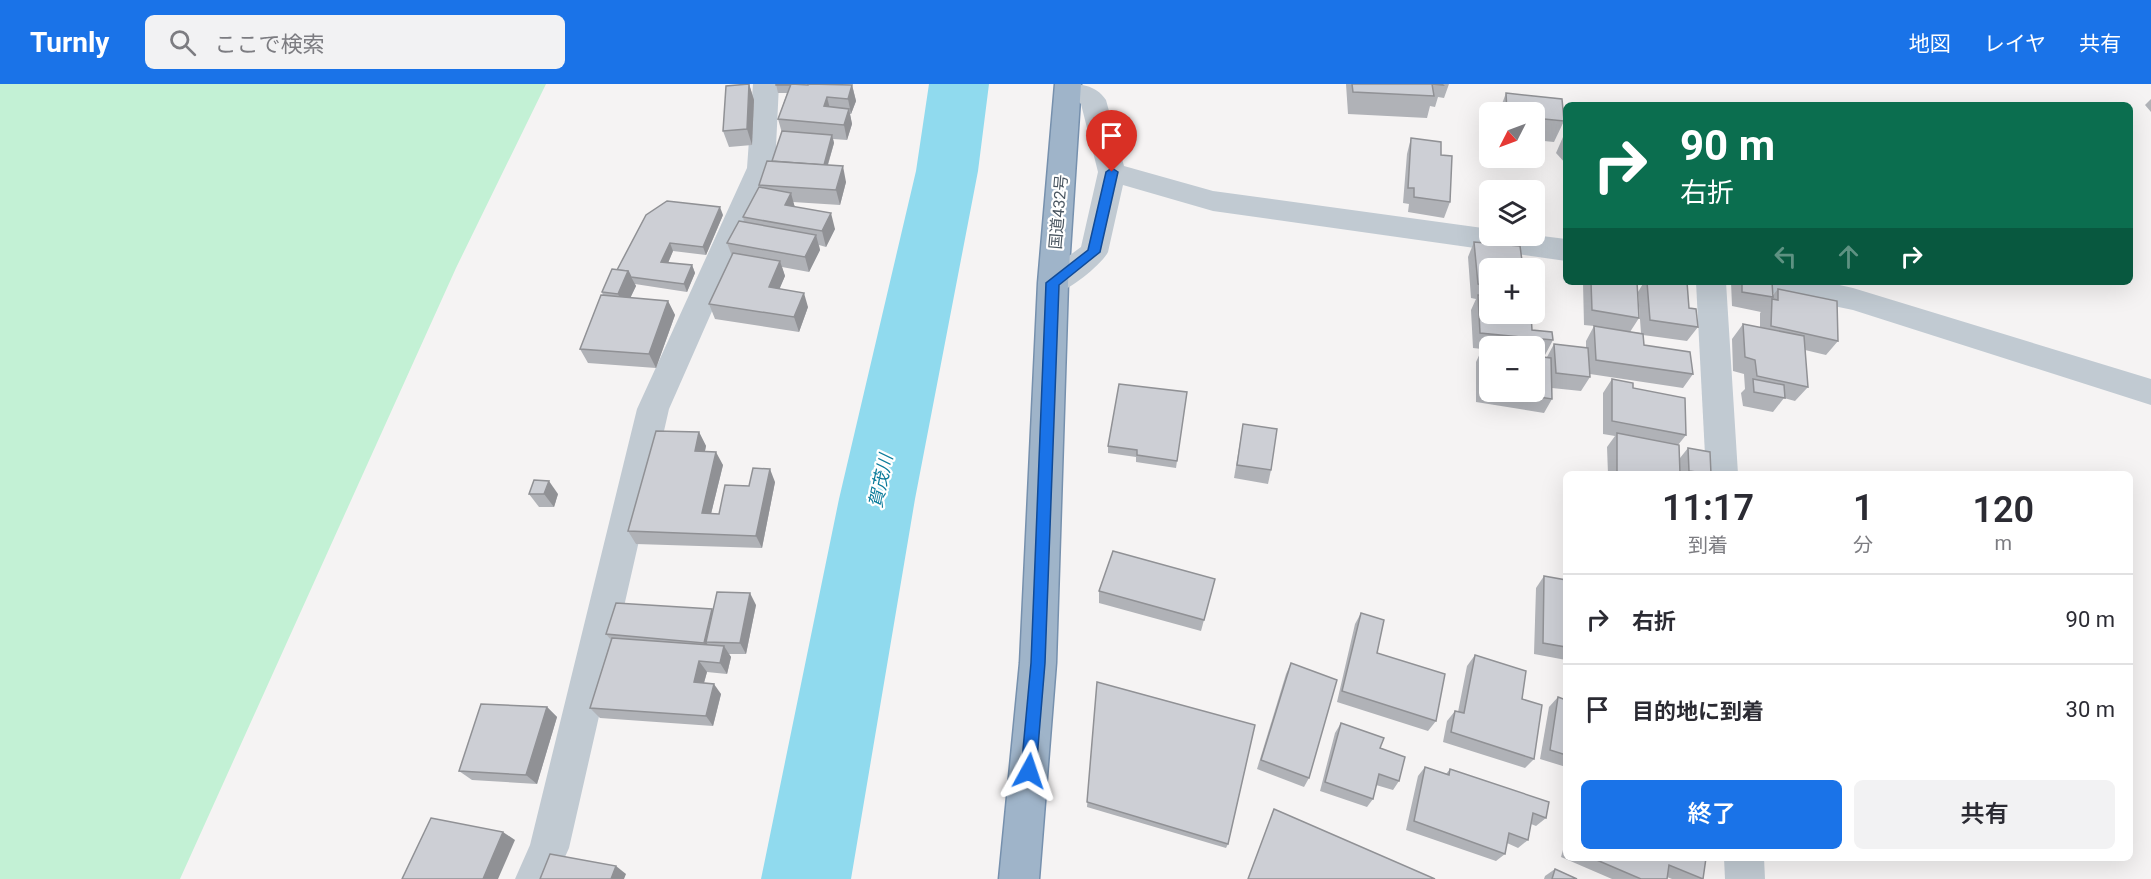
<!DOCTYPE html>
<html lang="ja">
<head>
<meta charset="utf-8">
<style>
  :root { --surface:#fff; --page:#f2f2f3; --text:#2b2b33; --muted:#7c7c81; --line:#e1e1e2; --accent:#1a73e8 }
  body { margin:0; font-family:Roboto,"Noto Sans JP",sans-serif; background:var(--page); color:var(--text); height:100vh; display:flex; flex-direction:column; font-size:22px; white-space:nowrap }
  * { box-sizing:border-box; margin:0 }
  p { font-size:20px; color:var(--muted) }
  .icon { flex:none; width:33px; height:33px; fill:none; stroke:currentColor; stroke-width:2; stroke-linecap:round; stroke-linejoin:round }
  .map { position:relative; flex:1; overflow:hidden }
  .side { position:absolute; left:1563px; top:387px; width:570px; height:390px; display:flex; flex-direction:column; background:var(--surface); border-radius:9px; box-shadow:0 6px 24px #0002 }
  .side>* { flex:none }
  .hud { position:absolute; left:1563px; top:18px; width:570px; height:183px; border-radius:9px; box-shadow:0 6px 24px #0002; background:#0b6e4f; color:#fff; overflow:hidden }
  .needle { width:39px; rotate:228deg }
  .controls { position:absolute; left:1479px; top:18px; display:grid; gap:12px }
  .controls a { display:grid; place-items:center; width:66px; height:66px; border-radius:9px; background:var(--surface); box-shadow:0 6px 24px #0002; font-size:30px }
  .pin { position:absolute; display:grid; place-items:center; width:51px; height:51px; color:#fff; margin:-62px -26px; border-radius:50% 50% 50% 0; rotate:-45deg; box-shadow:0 0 6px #0007 }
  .pin .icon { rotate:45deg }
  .me { position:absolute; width:66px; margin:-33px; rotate:5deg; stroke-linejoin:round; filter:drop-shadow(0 0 4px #0008) }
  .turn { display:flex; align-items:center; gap:21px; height:126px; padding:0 18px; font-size:27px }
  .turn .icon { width:78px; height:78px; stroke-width:2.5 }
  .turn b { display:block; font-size:42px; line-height:51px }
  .lanes { display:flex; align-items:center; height:57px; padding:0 18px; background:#0003; justify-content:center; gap:30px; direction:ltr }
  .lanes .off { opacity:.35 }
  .eta { display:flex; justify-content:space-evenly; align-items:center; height:102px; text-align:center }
  .eta b { font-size:36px; font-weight:600; line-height:42px }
  .button { display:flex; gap:12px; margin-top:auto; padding:12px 18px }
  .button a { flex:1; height:69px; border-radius:9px; background:var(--accent); color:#fff; font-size:24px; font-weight:600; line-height:69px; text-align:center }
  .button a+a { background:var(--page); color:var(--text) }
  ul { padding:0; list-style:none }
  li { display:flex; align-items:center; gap:18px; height:90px; padding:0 18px; border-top:2px solid var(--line) }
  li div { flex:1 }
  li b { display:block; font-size:22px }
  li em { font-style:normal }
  header { display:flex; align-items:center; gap:36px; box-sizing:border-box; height:84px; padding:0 30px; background:var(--accent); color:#fff }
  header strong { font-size:28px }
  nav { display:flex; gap:33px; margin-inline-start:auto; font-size:21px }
  .search { width:420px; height:54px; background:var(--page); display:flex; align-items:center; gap:15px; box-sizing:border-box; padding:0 21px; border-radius:9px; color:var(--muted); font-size:22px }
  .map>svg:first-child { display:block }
  .green { fill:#c3f1d5 }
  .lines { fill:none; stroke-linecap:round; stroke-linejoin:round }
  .river { fill:#90daee; fill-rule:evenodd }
  .trunk-casing { stroke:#7690ad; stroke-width:3 }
  .minor { fill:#c1cad2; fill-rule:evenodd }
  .trunk { fill:#9fb4c9; fill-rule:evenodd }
  .wall { fill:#b0b2b7 }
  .shaded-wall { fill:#909195 }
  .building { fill:#cdcfd5; stroke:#909195; stroke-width:1.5 }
  .route { fill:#1a73e8; stroke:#114b97; stroke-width:1.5 }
  .labels { text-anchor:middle; stroke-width:4.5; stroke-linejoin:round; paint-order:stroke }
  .street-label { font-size:16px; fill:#4a5661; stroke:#fff }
  .water-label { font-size:18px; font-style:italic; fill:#0c7c9b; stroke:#fff }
</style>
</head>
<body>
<header>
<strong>Turnly</strong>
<div class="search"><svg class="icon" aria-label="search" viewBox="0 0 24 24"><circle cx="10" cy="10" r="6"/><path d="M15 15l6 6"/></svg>ここで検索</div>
<nav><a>地図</a><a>レイヤ</a><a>共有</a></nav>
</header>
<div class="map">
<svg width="2151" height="795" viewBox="0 0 2151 795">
  <rect width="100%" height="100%" fill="#f5f3f3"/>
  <path class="green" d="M0 0H546L456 184 180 795H0Z"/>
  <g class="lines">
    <path class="river" d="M929 0H989L978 87 915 415 851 795H761L839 415 916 87Z"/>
    <defs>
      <path id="trunk" d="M1055 0H1081L1068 199 1056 579 1039 795H999L1020 579 1038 199Z"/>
    </defs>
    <use href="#trunk" class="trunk-casing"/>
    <g class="minor">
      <path d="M753 0H779L775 84 669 325 569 764 555 795H515L530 761 637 325 747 84Z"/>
      <path d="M1061 0C1080 0 1095 0 1106 16L1124 82 1213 107 1490 145V152L1534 151 1566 155V177L1213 127 1123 101 1108 168C1102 180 1070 206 1056 209 1051 210 1048 208 1043 207L1038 199 1043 191 1081 163 1098 88 1081 20Z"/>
      <path d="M1696 198H1726L1738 390H1706Z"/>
      <path d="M1756 198H1826L1853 204 2151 295V321L1853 226 1771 209 1761 206Z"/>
      <path d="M1724 774H1764L1765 795H1725Z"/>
    </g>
    <use href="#trunk" class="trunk"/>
  </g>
  <g class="wall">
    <path d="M749 0 754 16 752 61 729 63 723 47Z"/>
    <path d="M776 0 852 1 856 17 851 30H850L852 40 847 56 833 55 834 59 828 81 846 98 840 121 793 118 795 123 835 145 826 163 819 161 820 166 809 188 782 183 785 192 779 205 808 223 799 248 715 235 709 220 732 172 727 159 744 138 743 133 760 103 759 101 772 77 782 49 778 35 787 9H778Z"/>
    <path d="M1346 0H1449L1444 14 1438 13 1435 23 1430 22 1427 34 1348 30Z"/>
    <path d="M1506 9 1564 37 1554 58 1534 56V28H1499Z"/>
    <path d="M2151 15V28L2145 21Z"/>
    <path d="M1566 52V80L1556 69 1563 53Z"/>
    <path d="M1411 54 1441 71 1450 118 1444 134 1408 128 1409 120 1403 119 1407 70Z"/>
    <path d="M723 131 706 171 673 167 668 179 692 181 695 189 687 208 635 200 636 202 630 214 668 217 675 231 656 284 588 279 580 265 603 212 602 208 617 186Z"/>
    <path d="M1474 158 1490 184V230L1532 246 1553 256 1545 271 1534 270V262H1490V308H1534L1547 273 1554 260 1586 264V257L1594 242 1584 241 1583 199 1584 198H1637L1639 234 1630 248 1641 249 1638 208 1644 198H1687L1689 224 1698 243 1687 257 1643 251 1644 261 1693 290 1683 304 1590 290V293L1581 307 1552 304V315L1544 329 1476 318V278L1482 265 1473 264 1471 226 1476 215 1471 214 1468 173Z"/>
    <path d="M1731 198H1772L1773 211 1778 205 1838 257 1826 271 1805 266 1808 303 1795 317 1784 314 1773 328 1743 322 1741 309 1745 305 1744 290 1733 287 1732 255 1743 240 1760 244V229L1761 228 1732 222Z"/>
    <path d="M1612 295 1633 304 1686 351 1678 361 1680 374 1688 364 1711 390H1608L1607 363 1615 352 1603 350V309Z"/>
    <path d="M1187 308 1176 384 1136 378V373L1108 369V362Z"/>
    <path d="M1243 340 1271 386 1268 400 1234 394Z"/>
    <path d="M699 348 706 362 705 367 723 381 711 430H719L749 402 775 398 762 464 636 460 628 447Z"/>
    <path d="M529 410H558L554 423H539Z"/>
    <path d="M1544 492 1566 496V576L1534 570 1536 504Z"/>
    <path d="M1215 495 1201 547 1099 519V507Z"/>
    <path d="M756 521 746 570H729L731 573 727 590 707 588 704 599 721 610 713 642 600 634 590 624 611 556 606 550 712 525 713 527Z"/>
    <path d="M1361 529 1377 569 1436 637 1428 647 1337 618 1355 540Z"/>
    <path d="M1475 571 1522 615 1534 675 1525 684 1443 658 1447 637 1455 627 1458 628 1467 582Z"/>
    <path d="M1291 579 1309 694 1304 703 1257 685 1286 590Z"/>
    <path d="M1097 598 1228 760 1226 764 1087 723Z"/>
    <path d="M1558 613 1566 616V683L1540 675 1549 623Z"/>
    <path d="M547 623 557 633 537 700 472 696 459 687Z"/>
    <path d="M1341 639 1380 664 1399 697 1393 706 1376 701 1373 715 1367 723 1320 707 1335 649Z"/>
    <path d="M1425 683 1446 690 1450 685 1546 734 1536 742 1531 740 1528 756 1518 764 1507 759 1505 770 1496 777 1406 746 1418 692Z"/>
    <path d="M1566 755V774H1706L1703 795H1672L1667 793V795H1612L1561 773Z"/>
    <path d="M1555 785 1577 795H1544L1545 792Z"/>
  </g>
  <g class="shaded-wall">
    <path d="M749 0 754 16 752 61 747 45Z"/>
    <path d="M852 1 856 17 851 30 848 15Z"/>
    <path d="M827 13 831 29 824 22Z"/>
    <path d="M849 25 852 40 847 56 844 41Z"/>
    <path d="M832 51 834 59 824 93 822 85Z"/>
    <path d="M843 82 846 98 840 121 836 106Z"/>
    <path d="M791 109 795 124 785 121Z"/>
    <path d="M720 123 723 131 706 171 703 163Z"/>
    <path d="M831 129 835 145 826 163 822 147Z"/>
    <path d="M816 151 820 166 809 188 805 173Z"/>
    <path d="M670 159 673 167 665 186 661 178Z"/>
    <path d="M780 177 785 192 774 218 769 203Z"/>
    <path d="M692 181 695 189 687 208 684 200Z"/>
    <path d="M628 187 636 202 625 225 618 210Z"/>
    <path d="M804 209 808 223 799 248 794 233Z"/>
    <path d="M668 217 675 231 656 284 649 270Z"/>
    <path d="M699 348 706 362 702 380 695 367Z"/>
    <path d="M716 368 723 381 708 442 702 429Z"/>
    <path d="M770 385 775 398 762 464 756 452Z"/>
    <path d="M549 397 558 410 554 423 544 410Z"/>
    <path d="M750 509 756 521 746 570 740 559Z"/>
    <path d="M712 525 719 537 706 558 712 566 711 570 704 559Z"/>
    <path d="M724 562 731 573 727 590 720 579Z"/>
    <path d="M699 577 707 588 701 609 694 598Z"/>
    <path d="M714 600 721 610 713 642 706 632Z"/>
    <path d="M547 623 557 633 537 700 526 691Z"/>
    <path d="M503 748 515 756 498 795H483Z"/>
    <path d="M616 782 626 790 624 795H611Z"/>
  </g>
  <g class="building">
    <path d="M749 0 747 45 723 47 726 2Z"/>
    <rect x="776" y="0" width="15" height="1"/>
    <path d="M791 0 808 1V0L852 1 848 15 827 13 824 22 849 25 844 41 778 35Z"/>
    <path d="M1352 0H1442L1443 1 1432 0 1434 12 1353 8Z"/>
    <path d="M1506 9 1562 15 1564 37 1534 34V28H1507Z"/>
    <path d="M782 47 832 51 824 81 772 77Z"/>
    <path d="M1411 54 1441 58V71L1452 72 1450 118 1414 113V104H1408Z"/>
    <path d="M767 77 843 82 836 106 759 101Z"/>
    <path d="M759 103 791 109 785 121 831 129 822 147 743 133Z"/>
    <path d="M667 117 720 123 703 163 670 159 661 178 692 181 684 200 631 193 628 187 617 186 646 131Z"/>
    <path d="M739 137 816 151 805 173 727 159Z"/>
    <path d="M1474 158 1520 162 1523 184H1490V201L1478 200Z"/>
    <path d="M733 169 780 177 769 203 804 209 794 233 709 220Z"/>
    <path d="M612 185 628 187 618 210 602 208Z"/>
    <path d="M1591 198H1637L1639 234 1592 226Z"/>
    <path d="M1647 198H1687L1689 224 1696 225 1698 243 1650 236Z"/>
    <path d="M1742 198H1772L1773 213 1742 208Z"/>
    <path d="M1778 205 1837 217 1838 257 1771 242 1772 215 1778 216Z"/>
    <path d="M601 211 668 217 649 270 580 265Z"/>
    <path d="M1478 211 1490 212V230H1531L1532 246 1552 248 1553 256 1480 249Z"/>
    <path d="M1743 240 1804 252 1808 303 1757 292 1755 276 1745 273Z"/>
    <path d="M1594 242 1643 250 1644 261 1690 268 1693 290 1596 276Z"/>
    <path d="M1554 260 1588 264 1590 293 1556 289Z"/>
    <path d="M1483 264 1490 265V305L1483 304Z"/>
    <path d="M1534 272 1551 274 1552 315 1505 308H1534Z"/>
    <path d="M1612 295 1633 299V304L1685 314 1686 351 1612 337Z"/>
    <path d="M1753 295 1784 301 1785 314 1754 308Z"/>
    <path d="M1119 300 1187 308 1177 377 1137 371V366L1108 362Z"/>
    <path d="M1243 340 1277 345 1271 386 1237 381Z"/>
    <path d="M656 347 699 348 695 367 716 368 702 429 719 430 725 401 749 402 753 384 770 385 756 452 628 447Z"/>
    <path d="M1617 349 1679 361 1680 390H1617Z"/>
    <path d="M1688 364 1710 368 1711 390 1689 387Z"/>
    <path d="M534 396 549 397 544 410H529Z"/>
    <path d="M1113 467 1215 495 1204 536 1099 507Z"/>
    <path d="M1544 492 1566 496V563L1543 559Z"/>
    <path d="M717 508 750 509 740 559 706 558Z"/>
    <path d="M616 519 712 525 704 559 606 550Z"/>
    <path d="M1361 529 1384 536 1377 569 1445 590 1436 637 1342 607Z"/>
    <path d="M612 554 724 562 720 579 699 577 694 598 714 600 706 632 590 624Z"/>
    <path d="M1475 571 1526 587 1522 615 1542 621 1534 675 1451 648 1455 627 1464 629Z"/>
    <path d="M1291 579 1337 596 1309 694 1261 676Z"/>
    <path d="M1097 598 1255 641 1228 760 1087 718Z"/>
    <path d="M1558 613 1566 616V671L1550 666Z"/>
    <path d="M481 620 547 623 526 691 459 687Z"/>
    <path d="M1341 639 1384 654 1380 664 1405 673 1399 697 1379 690 1373 715 1325 698Z"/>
    <path d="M1425 683 1449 691 1450 685 1549 718 1546 734 1533 729 1528 756 1509 749 1505 770 1414 737Z"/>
    <path d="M1274 725 1435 795H1248Z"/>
    <path d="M431 734 503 748 483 795H402Z"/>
    <path d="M550 770 616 782 611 795H540Z"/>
    <path d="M1592 774H1706L1703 795 1669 781 1667 795H1641Z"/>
    <path d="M1555 785 1577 795H1552Z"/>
  </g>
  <path class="route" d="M1112 84 1118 88 1100 168 1059 201 1045 579 1036 687 1034 692 1029 695 1023 692 1021 687 1031 579 1046 199 1088 166 1106 88Z"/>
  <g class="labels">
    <g class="street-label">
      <text transform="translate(1058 128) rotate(-85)" y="6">国道432号</text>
    </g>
    <g class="water-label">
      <text transform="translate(881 397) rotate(-78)" y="6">賀茂川</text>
    </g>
  </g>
</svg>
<div class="controls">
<a><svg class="needle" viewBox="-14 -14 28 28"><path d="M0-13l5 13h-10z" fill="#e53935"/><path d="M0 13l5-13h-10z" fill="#7c7c81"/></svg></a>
<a><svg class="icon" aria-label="layers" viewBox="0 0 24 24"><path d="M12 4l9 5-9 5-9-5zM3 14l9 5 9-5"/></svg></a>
<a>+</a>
<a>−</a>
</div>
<div class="pin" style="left:1112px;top:88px;background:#d93025"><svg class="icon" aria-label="arrive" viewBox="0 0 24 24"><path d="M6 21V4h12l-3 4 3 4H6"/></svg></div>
<svg class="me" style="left:1029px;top:687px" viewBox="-20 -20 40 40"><path d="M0-17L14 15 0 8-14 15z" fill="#1a73e8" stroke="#fff" stroke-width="4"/></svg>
<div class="hud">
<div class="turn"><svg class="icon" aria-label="right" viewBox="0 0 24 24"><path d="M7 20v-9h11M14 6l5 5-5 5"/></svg><div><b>90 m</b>右折</div></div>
<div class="lanes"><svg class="icon off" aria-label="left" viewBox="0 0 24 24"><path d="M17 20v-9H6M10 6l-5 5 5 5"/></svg><svg class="icon off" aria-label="ahead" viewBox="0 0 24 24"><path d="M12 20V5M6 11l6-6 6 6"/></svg><svg class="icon" aria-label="right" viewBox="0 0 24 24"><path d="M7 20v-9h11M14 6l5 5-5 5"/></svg></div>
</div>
<section class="side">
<div class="eta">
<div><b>11:17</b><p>到着</p></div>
<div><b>1</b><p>分</p></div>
<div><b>120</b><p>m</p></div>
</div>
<ul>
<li><svg class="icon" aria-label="right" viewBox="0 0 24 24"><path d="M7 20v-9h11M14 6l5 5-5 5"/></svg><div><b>右折</b></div><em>90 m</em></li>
<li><svg class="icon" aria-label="arrive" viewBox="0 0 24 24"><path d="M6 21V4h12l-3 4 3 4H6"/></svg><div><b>目的地に到着</b></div><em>30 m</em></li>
</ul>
<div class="button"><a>終了</a><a>共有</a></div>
</section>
</div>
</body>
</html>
